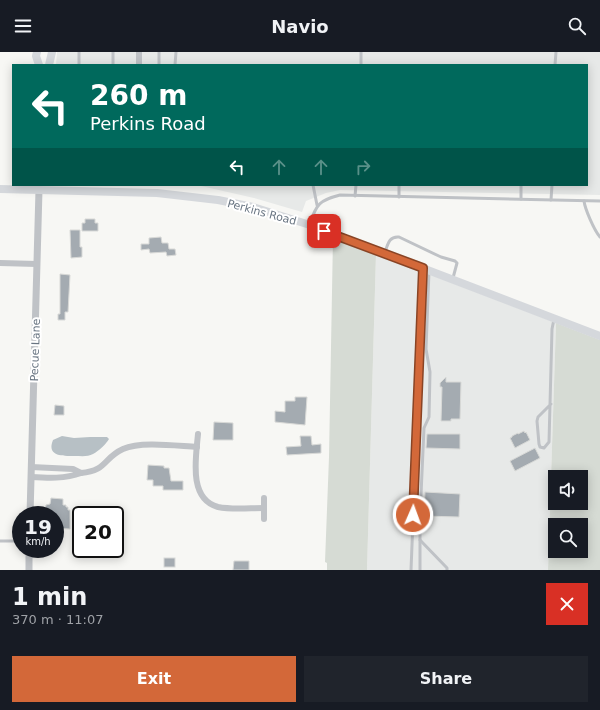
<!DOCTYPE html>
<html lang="en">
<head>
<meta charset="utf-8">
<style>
  :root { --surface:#171b24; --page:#20242c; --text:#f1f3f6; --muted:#9ea1a6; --accent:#d36839 }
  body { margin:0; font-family:"DejaVu Sans",sans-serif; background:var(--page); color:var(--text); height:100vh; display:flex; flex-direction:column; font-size:15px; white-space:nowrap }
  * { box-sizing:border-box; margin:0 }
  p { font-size:13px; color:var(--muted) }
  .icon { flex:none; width:22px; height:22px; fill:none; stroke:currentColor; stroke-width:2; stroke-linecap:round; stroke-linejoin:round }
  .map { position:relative; height:518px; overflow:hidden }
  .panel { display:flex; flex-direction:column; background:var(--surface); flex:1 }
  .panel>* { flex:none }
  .hud { position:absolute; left:12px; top:12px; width:576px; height:122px; border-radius:0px; box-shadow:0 2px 10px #0003; background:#00695c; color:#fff; overflow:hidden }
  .controls { position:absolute; left:548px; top:418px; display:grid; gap:8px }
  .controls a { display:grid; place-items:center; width:40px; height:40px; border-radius:0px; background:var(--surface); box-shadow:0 2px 10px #0003; font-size:20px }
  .speed { position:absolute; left:12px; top:454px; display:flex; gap:8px; font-size:20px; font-weight:700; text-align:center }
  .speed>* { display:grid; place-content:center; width:52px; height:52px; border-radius:50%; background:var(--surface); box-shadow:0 2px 10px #0003; line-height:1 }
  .speed small { font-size:10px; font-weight:400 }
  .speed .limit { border:2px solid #111; border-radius:6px; background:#fff; color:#111 }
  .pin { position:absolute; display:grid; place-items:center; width:34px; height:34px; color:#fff; margin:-17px; border-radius:8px; box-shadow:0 2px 6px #0006 }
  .me { position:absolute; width:44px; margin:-22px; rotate:2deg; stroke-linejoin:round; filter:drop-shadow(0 0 3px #0008) }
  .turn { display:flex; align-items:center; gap:14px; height:84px; padding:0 12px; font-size:18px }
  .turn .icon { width:52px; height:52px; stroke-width:2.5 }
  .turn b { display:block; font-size:28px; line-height:34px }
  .lanes { display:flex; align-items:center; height:38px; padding:0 12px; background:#0003; justify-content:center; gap:20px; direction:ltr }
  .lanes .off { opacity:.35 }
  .round { display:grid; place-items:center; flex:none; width:42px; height:42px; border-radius:0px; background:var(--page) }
  .head { display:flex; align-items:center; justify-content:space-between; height:68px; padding:0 12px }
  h1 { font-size:24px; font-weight:700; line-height:30px }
  .action { display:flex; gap:8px; margin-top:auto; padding:8px 12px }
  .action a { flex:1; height:46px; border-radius:0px; background:var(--accent); color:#fff; font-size:16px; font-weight:700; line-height:46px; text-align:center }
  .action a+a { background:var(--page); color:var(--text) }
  header { display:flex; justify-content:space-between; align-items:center; height:52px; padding:0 12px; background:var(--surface); font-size:18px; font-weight:700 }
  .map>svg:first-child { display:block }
  .built { fill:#e7e9e8 }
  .green { fill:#d6dbd4; fill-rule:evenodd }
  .water { fill:#b7c0c5 }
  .building { fill:#a4abb1; stroke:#d8d9d7 }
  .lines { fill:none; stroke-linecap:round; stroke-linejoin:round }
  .service { stroke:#bfc2c6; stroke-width:3 }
  .minor { stroke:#bfc2c6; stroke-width:6 }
  .tertiary { stroke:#bfc2c6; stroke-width:7 }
  .secondary { stroke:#d5d8dc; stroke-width:8 }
  .route-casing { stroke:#894425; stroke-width:10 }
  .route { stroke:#d36839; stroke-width:7 }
  .labels { text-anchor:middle; stroke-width:4; stroke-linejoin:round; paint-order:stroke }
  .street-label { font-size:11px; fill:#697582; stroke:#fff }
</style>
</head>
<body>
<header><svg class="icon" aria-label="menu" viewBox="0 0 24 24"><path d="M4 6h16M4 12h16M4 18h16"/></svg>Navio<svg class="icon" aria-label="search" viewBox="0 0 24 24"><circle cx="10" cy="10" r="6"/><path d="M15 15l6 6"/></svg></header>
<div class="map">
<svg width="600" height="518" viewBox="0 0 600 518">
  <rect width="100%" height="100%" fill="#f7f7f4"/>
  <g class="built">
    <path d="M57 0H600V143L340 138 326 141 306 149 302 160 254 146 201 134 192 133H587V13H56Z"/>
    <path d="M376 202 556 271 548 518H367Z"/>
  </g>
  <g class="green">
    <path d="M333 185 376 202 367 518H327V511L325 510 329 405Z"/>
    <path d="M556 271 600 288V518H548ZM555 425H581V451H555ZM555 473H581V499H555Z"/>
  </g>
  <path class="water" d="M62 384 74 386 90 385H107L109 387C106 392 99 399 93 402 88 405 81 404 75 404 64 404 46 405 53 388Z"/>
  <g class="building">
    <path d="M85 167H95V171H98V179H82V171H85Z"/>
    <path d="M70 178H80V195H82V205L71 206Z"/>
    <path d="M161 185 162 191H168L169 197H175L176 203 167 204 166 200 150 201 149 197 141 198V192H149V186Z"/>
    <path d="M60 222 70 223 68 260H65V268H58V262H60Z"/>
    <path d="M446 325V330H461L460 367H451V369H441L442 335H440V331Z"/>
    <path d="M295 345H307L305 373 275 370V359L285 360V349H295Z"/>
    <path d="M55 353 64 354V363H54Z"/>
    <path d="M214 370 233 371V388H213Z"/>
    <path d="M524 379 525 381 526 380 530 388 515 396 510 386 512 385V384L518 381V382Z"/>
    <path d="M427 382H460V397L426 396Z"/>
    <path d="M300 384H311L312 393 321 392V401L287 403 286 395 301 394Z"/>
    <path d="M535 396 540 406 515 419 510 409Z"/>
    <path d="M148 413 164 414V416H169L171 429H183V438H163V434H153V428H147Z"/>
    <path d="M425 440 460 442 459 465 424 464Z"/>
    <path d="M51 446 63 447V453H66V455H68V458H70V477L56 476 55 463H44L46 453 50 452Z"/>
    <rect x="164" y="506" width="11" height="9"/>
    <path d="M234 509H249V518H233Z"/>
  </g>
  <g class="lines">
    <g class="service">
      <path d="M113 0V13"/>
      <path d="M361 0V13"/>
      <path d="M79 13V0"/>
      <path d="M159 13V0"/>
      <path d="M175 13 176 0"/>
      <path d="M555 13 556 0"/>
      <path d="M313 133 317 153"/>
      <path d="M355 144 356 133"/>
      <path d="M399 145V133"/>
      <path d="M521 147V133"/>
      <path d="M551 148 552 133"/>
      <path d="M584 149C585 157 594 178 600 185"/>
      <path d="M310 172C316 152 320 148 340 143L600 149"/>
      <path d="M385 200C388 192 389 184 399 185L441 205 455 209 457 211 453 226"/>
      <path d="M551 352 538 365 537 369 539 392 540 395 544 396 549 390 552 277 554 267"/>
      <path d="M420 488 447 516V518"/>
      <path d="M0 489H21"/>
      <path d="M411 518 423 218"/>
      <path d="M420 518V465L424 376 429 365 430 320 426 297 429 219"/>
    </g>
    <g class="minor">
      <path d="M139 13V0"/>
      <path d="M0 211 37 212"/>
      <path d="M198 382C196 405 188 447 218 455 232 458 249 456 264 456"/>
      <path d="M81 421C107 419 103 406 123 397 141 389 177 394 197 395"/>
      <path d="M31 425C48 426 65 427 81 421L73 417 31 415"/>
      <path d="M264 467V446"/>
    </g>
    <g class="tertiary">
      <path d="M30 463 39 138"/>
      <path d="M29 518V497"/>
    </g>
    <g class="secondary">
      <path d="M37 0 36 4 39 13"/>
      <path d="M49 13 52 0"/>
      <path d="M0 137 157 141 218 148 253 155 310 173 600 284"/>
    </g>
  </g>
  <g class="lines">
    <defs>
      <path id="route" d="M324 179 423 216 413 463"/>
    </defs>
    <use href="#route" class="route-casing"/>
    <use href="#route" class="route"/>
  </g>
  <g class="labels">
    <g class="street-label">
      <text transform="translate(262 160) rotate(15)" y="4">Perkins Road</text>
      <text transform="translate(35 298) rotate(-88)" y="4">Pecue Lane</text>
    </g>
  </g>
</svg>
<div class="controls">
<a><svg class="icon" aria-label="sound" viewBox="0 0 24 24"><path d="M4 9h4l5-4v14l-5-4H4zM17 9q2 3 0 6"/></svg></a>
<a><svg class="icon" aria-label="search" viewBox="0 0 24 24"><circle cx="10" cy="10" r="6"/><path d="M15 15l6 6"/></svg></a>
</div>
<div class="speed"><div>19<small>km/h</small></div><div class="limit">20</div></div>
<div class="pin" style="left:324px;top:179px;background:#d93025"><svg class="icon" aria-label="arrive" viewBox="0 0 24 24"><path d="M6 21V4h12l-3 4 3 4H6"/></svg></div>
<svg class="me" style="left:413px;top:463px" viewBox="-20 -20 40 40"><circle r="17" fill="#d36839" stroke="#fff" stroke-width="3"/><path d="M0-11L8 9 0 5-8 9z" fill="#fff"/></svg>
<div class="hud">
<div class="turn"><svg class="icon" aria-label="left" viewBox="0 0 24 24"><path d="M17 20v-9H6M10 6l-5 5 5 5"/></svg><div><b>260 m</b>Perkins Road</div></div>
<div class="lanes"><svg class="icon" aria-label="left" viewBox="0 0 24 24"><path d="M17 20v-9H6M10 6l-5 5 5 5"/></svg><svg class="icon off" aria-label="ahead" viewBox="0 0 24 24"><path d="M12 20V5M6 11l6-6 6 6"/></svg><svg class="icon off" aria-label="ahead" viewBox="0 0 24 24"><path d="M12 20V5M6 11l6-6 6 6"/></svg><svg class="icon off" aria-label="right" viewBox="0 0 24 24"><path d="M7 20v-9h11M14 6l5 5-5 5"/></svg></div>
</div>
</div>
<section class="panel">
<div class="head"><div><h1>1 min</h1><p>370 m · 11:07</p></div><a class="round" style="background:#d93025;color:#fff"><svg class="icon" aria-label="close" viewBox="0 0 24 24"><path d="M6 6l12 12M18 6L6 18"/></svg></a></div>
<div class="action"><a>Exit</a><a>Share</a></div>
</section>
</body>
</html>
